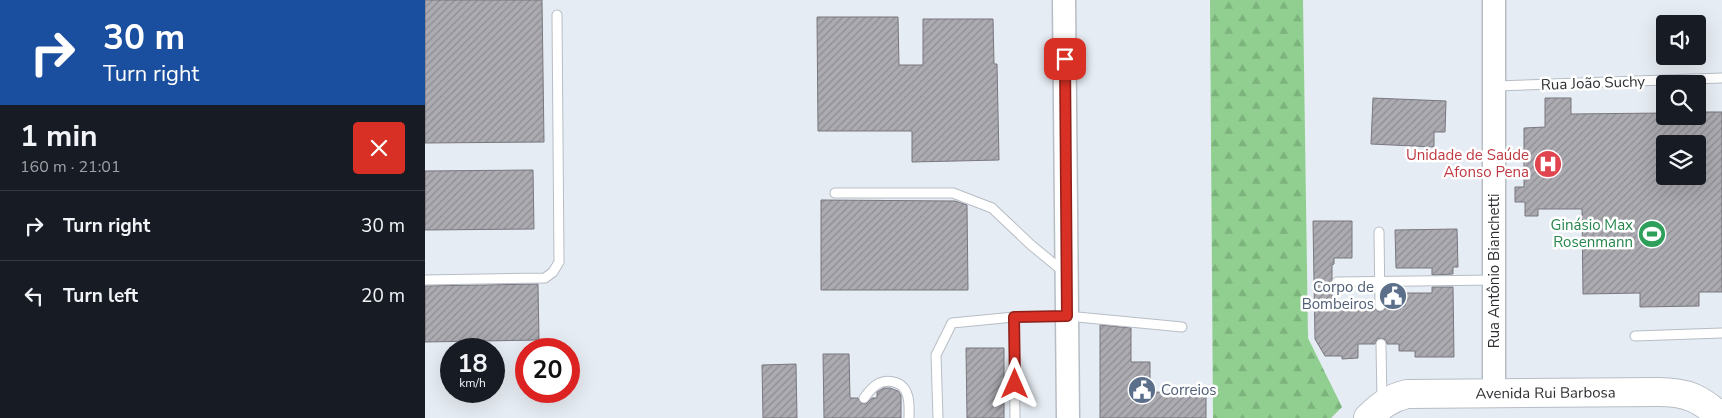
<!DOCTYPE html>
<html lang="en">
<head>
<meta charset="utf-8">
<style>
  :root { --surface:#171b24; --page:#20242c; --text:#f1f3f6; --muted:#9ea1a6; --line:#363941 }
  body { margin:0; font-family:"Nunito Sans",sans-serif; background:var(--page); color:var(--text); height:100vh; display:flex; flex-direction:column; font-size:19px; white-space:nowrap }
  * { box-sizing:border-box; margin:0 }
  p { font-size:16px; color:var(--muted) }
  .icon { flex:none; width:28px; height:28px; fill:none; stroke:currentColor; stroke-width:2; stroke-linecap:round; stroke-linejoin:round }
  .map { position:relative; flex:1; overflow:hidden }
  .side { display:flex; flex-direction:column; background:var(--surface); width:425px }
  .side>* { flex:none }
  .banner { background:#1a4fa0; color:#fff; overflow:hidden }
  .fabs { position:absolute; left:1231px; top:15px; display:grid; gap:10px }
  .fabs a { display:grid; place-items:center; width:50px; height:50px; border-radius:5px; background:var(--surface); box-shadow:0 5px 20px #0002; font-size:25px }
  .speed { position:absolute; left:15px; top:338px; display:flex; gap:10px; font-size:25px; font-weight:700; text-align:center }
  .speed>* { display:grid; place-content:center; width:65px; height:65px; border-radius:50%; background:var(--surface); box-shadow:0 5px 20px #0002; line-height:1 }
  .speed small { font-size:12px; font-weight:400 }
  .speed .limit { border:8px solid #d22; background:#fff; color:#111 }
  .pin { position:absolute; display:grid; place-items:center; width:42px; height:42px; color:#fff; margin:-21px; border-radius:10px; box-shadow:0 2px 8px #0006 }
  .me { position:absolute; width:55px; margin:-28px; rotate:0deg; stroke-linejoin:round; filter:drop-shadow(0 0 4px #0008) }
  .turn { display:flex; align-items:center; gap:18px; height:105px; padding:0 20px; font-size:22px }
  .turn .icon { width:65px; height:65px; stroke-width:2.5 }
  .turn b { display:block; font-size:35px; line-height:42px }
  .round { display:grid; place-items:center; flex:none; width:52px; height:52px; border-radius:5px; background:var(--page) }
  .overview { display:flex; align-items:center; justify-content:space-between; height:85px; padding:0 20px }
  h1 { font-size:30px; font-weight:700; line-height:38px }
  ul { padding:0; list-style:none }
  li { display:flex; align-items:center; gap:15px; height:70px; padding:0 20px; border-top:1px solid var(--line) }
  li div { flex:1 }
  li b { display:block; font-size:19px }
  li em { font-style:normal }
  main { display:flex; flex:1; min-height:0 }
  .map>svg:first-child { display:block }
  .forest { fill:url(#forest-firs) }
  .building { fill:url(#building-hatch); stroke:#79777f; fill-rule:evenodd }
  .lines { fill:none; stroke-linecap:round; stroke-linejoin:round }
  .service-casing { stroke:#b7bdc4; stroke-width:11 }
  .tertiary-casing { stroke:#b7bdc4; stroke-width:25 }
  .primary-casing { stroke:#b7bdc4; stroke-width:30 }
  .service { stroke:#fff; stroke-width:9 }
  .tertiary { stroke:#fff; stroke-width:22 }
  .primary { stroke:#fff; stroke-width:28 }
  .route-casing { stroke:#8d1f18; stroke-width:12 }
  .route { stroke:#d93025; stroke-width:9 }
  .labels { text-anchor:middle; stroke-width:5; stroke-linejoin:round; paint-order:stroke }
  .street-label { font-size:15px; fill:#2d2f32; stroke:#fff }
  .health-label { font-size:15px; fill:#be3a42; stroke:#fff; text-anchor:end }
  .leisure-label { font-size:15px; fill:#27864d; stroke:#fff; text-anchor:end }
  .service-label { font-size:15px; fill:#4e5e75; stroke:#fff; text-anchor:end }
</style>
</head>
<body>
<main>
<section class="side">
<div class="banner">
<div class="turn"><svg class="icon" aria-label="right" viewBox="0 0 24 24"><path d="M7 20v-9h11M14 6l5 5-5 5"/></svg><div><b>30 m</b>Turn right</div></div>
</div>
<div class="overview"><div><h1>1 min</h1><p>160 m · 21:01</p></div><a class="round" style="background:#d93025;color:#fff"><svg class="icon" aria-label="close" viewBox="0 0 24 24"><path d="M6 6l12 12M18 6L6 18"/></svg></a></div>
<ul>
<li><svg class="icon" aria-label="right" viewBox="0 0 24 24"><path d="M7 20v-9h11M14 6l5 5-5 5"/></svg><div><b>Turn right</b></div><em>30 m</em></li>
<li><svg class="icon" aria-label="left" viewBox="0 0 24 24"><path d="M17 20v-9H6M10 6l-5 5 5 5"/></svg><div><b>Turn left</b></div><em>20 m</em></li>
</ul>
</section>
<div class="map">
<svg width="1297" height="418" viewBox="0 0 1297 418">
  <defs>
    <pattern id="forest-firs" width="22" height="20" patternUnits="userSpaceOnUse" patternTransform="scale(1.25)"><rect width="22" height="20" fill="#90cf8f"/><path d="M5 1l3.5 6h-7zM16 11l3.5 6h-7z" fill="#7cb27c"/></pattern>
    <pattern id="building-hatch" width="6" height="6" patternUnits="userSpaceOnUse" patternTransform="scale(1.25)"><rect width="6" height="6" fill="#acabb2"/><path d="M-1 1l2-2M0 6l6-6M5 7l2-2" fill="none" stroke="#8c8c91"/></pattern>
  </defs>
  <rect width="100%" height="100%" fill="#e6ecf3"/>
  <path class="forest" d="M785 0H878L883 338 917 407 906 418H788Z"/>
  <g class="building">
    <path d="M0 0H117L119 142 0 143Z"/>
    <path d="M392 17H473L474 65H498V19H568L569 64H572L574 160 487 162V131H393Z"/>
    <path d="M948 98 1021 101 1020 132H1009V147L946 144Z"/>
    <path d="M1120 98H1146V114L1240 113V116H1272V112H1297V292H1274V306L1215 307V293L1158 294 1157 209H1113V216H1100V202H1090V187H1099V128L1120 127ZM1240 144H1272V176H1240Z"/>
    <path d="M108 170 109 229 0 230V171Z"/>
    <path d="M396 200 530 201 542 205 543 290H396Z"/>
    <path d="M888 221H927V258H909V264L907 265V306H949L952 311 956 312 960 309 961 306H980V293H1007V287H1028L1029 357H990V351H974V344H962L961 340 956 338 952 339 950 344H933V358L917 359V356H900L890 339Z"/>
    <path d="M1032 229 1033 267H1028V274L1007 275V268H971L970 230Z"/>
    <path d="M113 284 114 340 0 342V286Z"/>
    <path d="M675 325 706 328V362H725V392L781 393V418H675Z"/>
    <path d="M541 348H579V418H542Z"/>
    <path d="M398 354H424L425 398H433L436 403 441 404 447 398H452V392L459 388H465L473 391 476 395V418H399Z"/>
    <path d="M371 364 372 418H338L337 365Z"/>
  </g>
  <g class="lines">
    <defs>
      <g id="service">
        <path d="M1070 86 1297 78"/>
        <path d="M410 193H528L567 208 606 245 639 272"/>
        <path d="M954 232 955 306"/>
        <path d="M0 280 120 278 128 272 134 262 132 15"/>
        <path d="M912 282 1069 280"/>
        <path d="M1210 336 1297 333"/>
        <path d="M956 344 957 401"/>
        <path d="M439 398C447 387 456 377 472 383 477 385 480 388 482 394 485 401 484 411 484 418"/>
        <path d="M513 418 511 355 527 323 589 317"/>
        <path d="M590 418 589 317 642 316 757 327"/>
      </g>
      <g id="tertiary">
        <path d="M639 0 643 418"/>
        <path d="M1069 0V393"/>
      </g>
      <g id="primary">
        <path id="s1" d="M943 418C955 406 965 398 982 394L1233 392C1262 392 1275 398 1297 418"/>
      </g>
    </defs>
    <use href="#service" class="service-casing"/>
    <use href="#tertiary" class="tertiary-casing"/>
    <use href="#primary" class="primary-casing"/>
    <use href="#service" class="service"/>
    <use href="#tertiary" class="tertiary"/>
    <use href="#primary" class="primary"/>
  </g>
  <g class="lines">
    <defs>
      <path id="route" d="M590 384 589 317 642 316 640 59"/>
    </defs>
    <use href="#route" class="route-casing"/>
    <use href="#route" class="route"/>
  </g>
  <defs>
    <symbol id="hospital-disc" viewBox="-11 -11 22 22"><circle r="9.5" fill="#e0444e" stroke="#fff"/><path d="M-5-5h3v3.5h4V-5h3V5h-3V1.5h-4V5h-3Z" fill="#fff"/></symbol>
    <symbol id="stadium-disc" viewBox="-11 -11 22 22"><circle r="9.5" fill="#2e9e5b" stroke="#fff"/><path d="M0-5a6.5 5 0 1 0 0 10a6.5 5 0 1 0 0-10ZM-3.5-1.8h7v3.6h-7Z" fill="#fff"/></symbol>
    <symbol id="civic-disc" viewBox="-11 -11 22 22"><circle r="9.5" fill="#5c6f8a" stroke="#fff"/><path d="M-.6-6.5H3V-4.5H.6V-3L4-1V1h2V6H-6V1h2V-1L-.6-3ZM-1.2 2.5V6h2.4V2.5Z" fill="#fff"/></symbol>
  </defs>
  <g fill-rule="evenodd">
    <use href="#hospital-disc" x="1107" y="148" width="32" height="32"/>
    <use href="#stadium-disc" x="1211" y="218" width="32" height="32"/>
    <use href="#civic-disc" x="952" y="280" width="32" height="32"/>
    <use href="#civic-disc" x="701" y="374" width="32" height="32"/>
  </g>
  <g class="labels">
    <g class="street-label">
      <text transform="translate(1168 83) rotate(-2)" y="5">Rua João Suchy</text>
      <text transform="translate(1069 271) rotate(-90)" y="5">Rua Antônio Bianchetti</text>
      <text dy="5" stroke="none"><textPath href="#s1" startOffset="185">Avenida Rui Barbosa</textPath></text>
    </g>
    <g class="health-label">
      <text x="1104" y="160">Unidade de Saúde<tspan x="1104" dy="17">Afonso Pena</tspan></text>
    </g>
    <g class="leisure-label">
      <text x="1208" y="230">Ginásio Max<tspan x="1208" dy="17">Rosenmann</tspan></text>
    </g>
    <g class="service-label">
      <text x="949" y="292">Corpo de<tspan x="949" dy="17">Bombeiros</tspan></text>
      <text x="736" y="395" text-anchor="start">Correios</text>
    </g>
  </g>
</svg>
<div class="fabs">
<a><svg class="icon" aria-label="sound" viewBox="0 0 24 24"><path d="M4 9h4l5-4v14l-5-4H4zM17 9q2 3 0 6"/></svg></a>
<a><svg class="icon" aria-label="search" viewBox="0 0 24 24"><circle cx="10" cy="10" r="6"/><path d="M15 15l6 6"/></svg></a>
<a><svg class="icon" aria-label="layers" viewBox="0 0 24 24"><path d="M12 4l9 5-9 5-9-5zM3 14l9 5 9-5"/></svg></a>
</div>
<div class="speed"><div>18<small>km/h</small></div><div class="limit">20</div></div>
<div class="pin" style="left:640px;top:59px;background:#d93025"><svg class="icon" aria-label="arrive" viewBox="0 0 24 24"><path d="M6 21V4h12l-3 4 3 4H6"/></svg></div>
<svg class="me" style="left:590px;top:384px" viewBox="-20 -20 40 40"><path d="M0-17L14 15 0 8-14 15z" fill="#d93025" stroke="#fff" stroke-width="4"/></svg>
</div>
</main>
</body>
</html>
